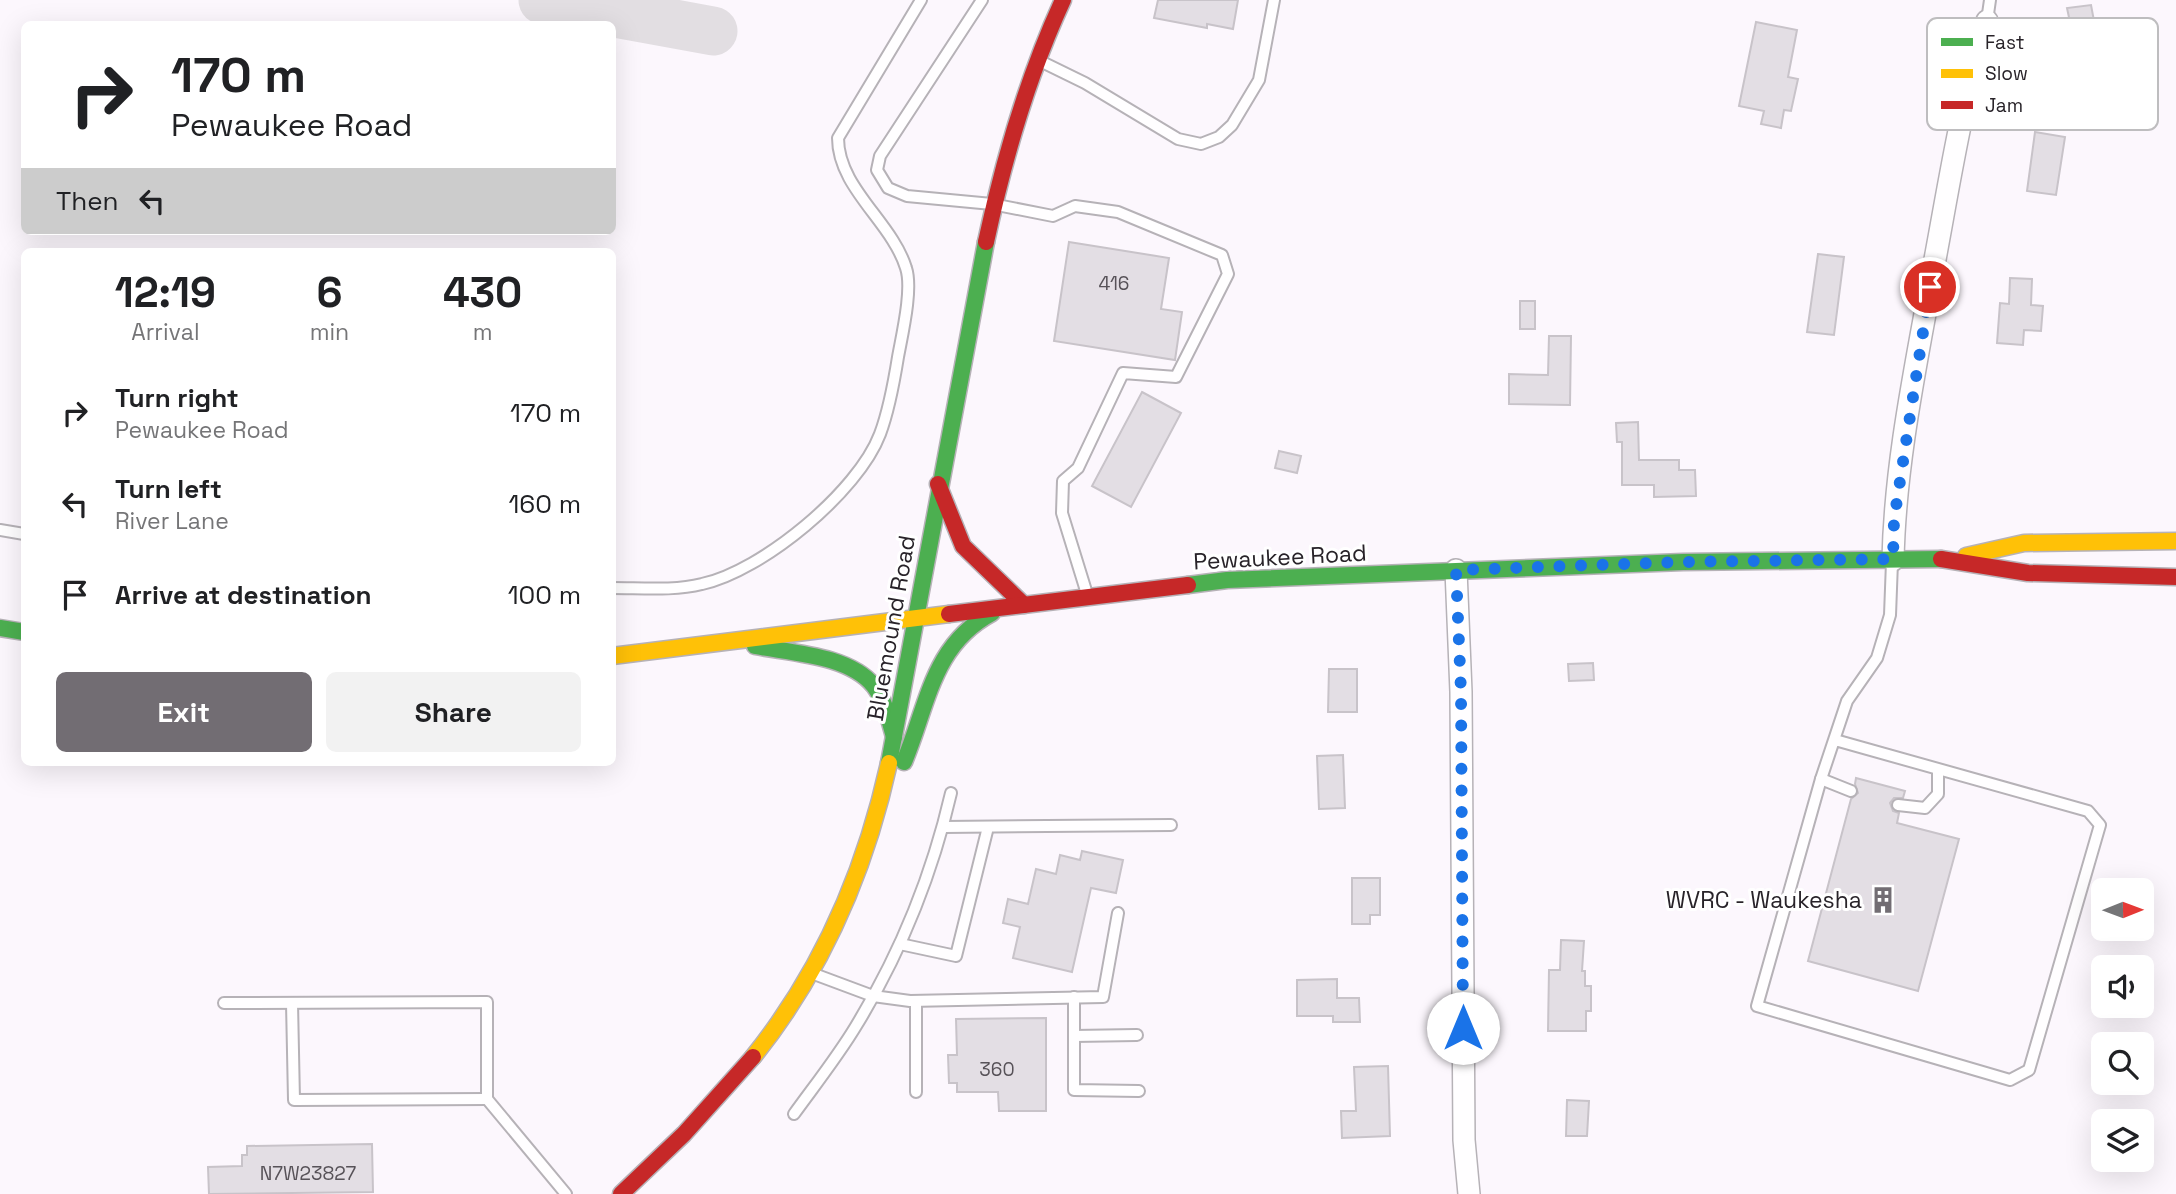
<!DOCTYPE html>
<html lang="en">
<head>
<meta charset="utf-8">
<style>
  :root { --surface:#fff; --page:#f2f2f2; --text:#202124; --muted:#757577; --accent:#726d73 }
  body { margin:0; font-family:"Space Grotesk",sans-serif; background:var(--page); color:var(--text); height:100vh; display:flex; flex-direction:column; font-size:26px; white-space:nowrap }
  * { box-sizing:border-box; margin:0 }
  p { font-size:23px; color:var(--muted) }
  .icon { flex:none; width:38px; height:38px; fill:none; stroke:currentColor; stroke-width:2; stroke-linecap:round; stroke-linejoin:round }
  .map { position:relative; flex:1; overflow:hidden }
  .sheet { position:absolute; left:21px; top:248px; width:595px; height:518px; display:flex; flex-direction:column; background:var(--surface); border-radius:10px; box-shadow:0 7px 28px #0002 }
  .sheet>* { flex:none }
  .top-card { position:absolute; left:21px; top:21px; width:595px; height:214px; border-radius:10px; box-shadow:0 7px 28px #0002; background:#fff; color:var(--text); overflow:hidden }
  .needle { width:46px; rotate:89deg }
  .controls { position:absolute; left:2091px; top:878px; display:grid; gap:14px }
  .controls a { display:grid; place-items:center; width:63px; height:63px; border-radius:10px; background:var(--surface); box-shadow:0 7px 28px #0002; font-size:35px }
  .pin { position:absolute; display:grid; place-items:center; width:60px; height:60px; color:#fff; margin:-30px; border:4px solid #fff; border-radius:50%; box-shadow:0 2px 7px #0007 }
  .me { position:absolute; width:77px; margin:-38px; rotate:0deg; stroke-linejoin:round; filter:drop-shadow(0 0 5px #0008) }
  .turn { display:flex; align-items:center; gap:24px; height:147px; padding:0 35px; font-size:32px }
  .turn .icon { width:91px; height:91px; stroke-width:2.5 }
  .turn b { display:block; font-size:49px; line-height:60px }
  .then { display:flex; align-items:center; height:66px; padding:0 35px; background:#0003; gap:14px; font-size:26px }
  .eta { display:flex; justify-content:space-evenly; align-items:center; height:119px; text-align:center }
  .eta b { font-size:42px; font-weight:700; line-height:49px }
  .primary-button { display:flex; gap:14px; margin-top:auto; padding:14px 35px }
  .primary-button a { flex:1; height:80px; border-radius:10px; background:var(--accent); color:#fff; font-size:28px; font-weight:700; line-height:80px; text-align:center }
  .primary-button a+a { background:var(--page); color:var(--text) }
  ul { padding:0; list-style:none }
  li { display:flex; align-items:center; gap:21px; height:91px; padding:0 35px }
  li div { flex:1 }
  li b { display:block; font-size:26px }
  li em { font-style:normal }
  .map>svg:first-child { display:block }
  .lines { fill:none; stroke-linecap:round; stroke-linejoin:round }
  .taxiway { stroke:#e2dee2; stroke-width:49 }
  .building { fill:#e3dee4; stroke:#c8c3c9; stroke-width:2 }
  .lane-casing { stroke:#b6b2b7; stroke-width:14 }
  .street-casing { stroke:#b6b2b7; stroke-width:24 }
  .fast-casing { stroke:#b6b2b7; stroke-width:19 }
  .slow-casing { stroke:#b6b2b7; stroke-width:19 }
  .jam-casing { stroke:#b6b2b7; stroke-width:19 }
  .lane { stroke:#fffeff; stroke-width:10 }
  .street { stroke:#fffeff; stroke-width:21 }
  .fast { stroke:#4caf50; stroke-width:16 }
  .slow { stroke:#ffc107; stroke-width:16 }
  .jam { stroke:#c62828; stroke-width:16 }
  .route { stroke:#1a73e8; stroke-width:12; stroke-dasharray:0 21.6 }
  .labels { text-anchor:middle; stroke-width:6; stroke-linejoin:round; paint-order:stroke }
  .number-label { font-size:19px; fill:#575258 }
  .street-label { font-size:23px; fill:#282329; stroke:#fff }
  .poi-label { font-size:23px; fill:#282329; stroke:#fff; text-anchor:end }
  .key { fill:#fff; stroke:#bebdbf; stroke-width:2 }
  .key-label { font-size:19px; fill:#282329 }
</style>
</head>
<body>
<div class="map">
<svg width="2176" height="1194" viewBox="0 0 2176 1194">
  <rect width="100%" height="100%" fill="#fcf7fd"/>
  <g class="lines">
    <path class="taxiway" d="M543 0 713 31"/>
  </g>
  <g class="building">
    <path d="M1158 0H1238L1233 29 1207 24V28L1154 18Z"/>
    <path d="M2091 5 2103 69 2112 67 2115 80 2084 88 2067 8Z"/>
    <path d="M1756 22 1797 30 1788 77 1798 79 1791 111 1784 110 1781 128 1761 124 1764 111 1739 106Z"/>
    <path d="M2035 132 2065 137 2056 195 2027 191Z"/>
    <path d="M1069 242 1169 258 1161 309 1182 312 1175 360 1054 341Z"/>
    <path d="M1818 254 1844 257 1834 335 1807 332Z"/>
    <path d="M2010 278 2032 279 2031 305 2043 306 2041 331 2024 330 2023 345 1997 343 2000 303 2009 304Z"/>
    <rect x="1520" y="301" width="15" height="28"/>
    <path d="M1549 336H1571L1570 405 1509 404V374L1548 375Z"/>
    <path d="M1142 392 1181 413 1131 507 1092 486Z"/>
    <path d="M1638 422 1639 460H1679V470H1695L1696 496 1654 497V485H1622V442H1617L1616 423Z"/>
    <path d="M1279 451 1301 456 1297 473 1275 468Z"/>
    <path d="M1593 663 1594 680 1569 681 1568 664Z"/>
    <path d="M1329 669H1357V712H1328Z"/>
    <path d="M1343 755 1345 808 1319 809 1317 756Z"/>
    <path d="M1856 778 1905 791 1903 798H1894L1890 803 1893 811 1899 813 1897 823 1959 839 1918 991 1808 961 1851 799 1858 793 1855 784Z"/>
    <path d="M1082 851 1123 860 1116 893 1091 888 1072 972 1013 958 1020 927 1003 923 1008 899 1028 904 1036 869 1056 874 1060 855 1080 860Z"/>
    <path d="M1352 878H1380V915H1370V924H1352Z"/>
    <path d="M1561 940 1584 941 1582 971H1585V986H1591V1011H1586V1031H1548L1549 970H1560Z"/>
    <path d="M1337 979V998H1359L1360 1022H1333V1016H1297V980Z"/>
    <path d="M1046 1018V1111H999L998 1092H957V1083H949L948 1055H957L956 1019Z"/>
    <path d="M1388 1066 1390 1136 1342 1138 1341 1111H1356L1354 1067Z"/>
    <path d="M1567 1100 1589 1101 1587 1136H1566Z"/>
    <path d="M372 1144 373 1192 209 1194 208 1167 242 1166V1155H247V1146Z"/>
  </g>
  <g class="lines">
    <defs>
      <g id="lane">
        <path d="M982 0 880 156 877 170 888 188 907 196 992 204 1053 216 1075 206 1118 212 1222 255 1228 274 1176 377 1123 373 1078 468 1063 481 1062 513 1087 594"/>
        <path d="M1987 21 1990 0"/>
        <path d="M1038 60 1085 83 1178 139 1201 144 1219 137 1232 125 1259 80 1274 0"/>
        <path d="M0 530 24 534"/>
        <path d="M612 588C642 588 674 591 702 584 762 571 858 492 880 434 889 410 894 382 898 357 902 335 913 289 906 268 892 222 838 188 838 138L921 0"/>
        <path d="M1835 740 2088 811 2100 825 2029 1070 2010 1080 1757 1006 1821 779 1847 701 1877 658 1890 615 1892 562"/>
        <path d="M1821 779 1851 791"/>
        <path d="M1898 805 1925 808 1938 794V770"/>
        <path d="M944 827 1171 825"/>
        <path d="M900 944 956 956 988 827"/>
        <path d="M814 974 873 996 910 1001 1103 997 1118 913"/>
        <path d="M1074 997V1090L1139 1091"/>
        <path d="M916 1001V1092"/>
        <path d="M224 1003 487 1002V1099L566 1194"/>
        <path d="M292 1003 294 1100 487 1099"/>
        <path d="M1074 1036 1137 1035"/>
        <path d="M794 1114C815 1085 838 1056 856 1026 900 954 932 875 951 793"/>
      </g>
      <g id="street">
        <path d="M1893 560C1895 463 1916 365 1933 270 1949 186 1961 102 1987 21"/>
        <path d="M1456 570 1461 692 1464 1140 1469 1194"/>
      </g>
      <g id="fast">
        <path d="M1188 585 1227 580 1683 562 1941 559"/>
        <path d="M0 628 24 632"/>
        <path d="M755 646C791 653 849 655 874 686 885 701 889 719 894 737"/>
        <path d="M904 762C928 705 932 645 992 613"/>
        <path d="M889 763 986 242"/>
      </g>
      <g id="slow">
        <path d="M1966 556 2024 543 2176 541"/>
        <path d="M612 656 949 614"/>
        <path d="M753 1057C823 970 865 872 889 763"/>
      </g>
      <g id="jam">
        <path d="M986 242C1004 158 1027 78 1063 0"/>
        <path d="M938 484 963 546 1024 605"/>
        <path d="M1941 559 2028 573 2176 577"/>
        <path d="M949 614 1188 585"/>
        <path d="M621 1194 684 1134 753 1057"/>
      </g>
    </defs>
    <use href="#lane" class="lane-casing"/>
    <use href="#street" class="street-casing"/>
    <use href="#fast" class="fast-casing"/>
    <use href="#slow" class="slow-casing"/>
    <use href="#jam" class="jam-casing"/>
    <use href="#lane" class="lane"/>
    <use href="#street" class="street"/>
    <use href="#fast" class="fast"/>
    <use href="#slow" class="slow"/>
    <use href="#jam" class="jam"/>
  </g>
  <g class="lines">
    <path class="route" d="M1463 1028 1461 692 1456 570 1683 562 1893 559 1894 520 1930 287"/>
  </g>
  <defs>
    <symbol id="building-bare" viewBox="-9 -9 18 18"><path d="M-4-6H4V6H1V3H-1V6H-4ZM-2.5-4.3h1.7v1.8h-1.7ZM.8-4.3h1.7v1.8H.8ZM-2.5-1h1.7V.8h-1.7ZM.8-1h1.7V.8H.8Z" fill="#726d73" stroke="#fff" stroke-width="2.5" paint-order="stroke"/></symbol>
  </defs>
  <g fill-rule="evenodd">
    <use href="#building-bare" x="1864" y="881" width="38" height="38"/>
  </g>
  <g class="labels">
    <g class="number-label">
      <text x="1114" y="290">416</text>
      <text x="997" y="1076">360</text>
      <text x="308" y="1180">N7W23827</text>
    </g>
    <g class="street-label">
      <text transform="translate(1280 557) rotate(-3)" y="8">Pewaukee Road</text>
      <text transform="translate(891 628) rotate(-80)" y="8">Bluemound Road</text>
    </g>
    <g class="poi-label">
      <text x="1862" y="908">WVRC - Waukesha</text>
    </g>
  </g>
  <rect x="1927" y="18" width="231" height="112" rx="10" class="key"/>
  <rect x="1941" y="38" width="32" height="8" fill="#4caf50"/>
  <rect x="1941" y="69" width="32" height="9" fill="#ffc107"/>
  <rect x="1941" y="101" width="32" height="8" fill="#c62828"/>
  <g class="key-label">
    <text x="1985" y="49">Fast</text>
    <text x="1985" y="80">Slow</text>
    <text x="1985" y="112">Jam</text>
  </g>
</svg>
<div class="controls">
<a><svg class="needle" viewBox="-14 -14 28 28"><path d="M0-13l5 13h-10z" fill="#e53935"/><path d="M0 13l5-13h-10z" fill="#757577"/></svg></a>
<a><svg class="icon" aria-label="sound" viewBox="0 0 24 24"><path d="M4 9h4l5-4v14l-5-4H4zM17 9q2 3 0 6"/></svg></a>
<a><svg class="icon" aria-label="search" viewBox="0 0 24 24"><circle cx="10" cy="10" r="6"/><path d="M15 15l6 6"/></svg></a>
<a><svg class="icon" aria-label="layers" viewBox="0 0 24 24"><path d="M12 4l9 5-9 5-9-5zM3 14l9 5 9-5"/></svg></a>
</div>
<div class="pin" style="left:1930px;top:287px;background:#d93025"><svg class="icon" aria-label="arrive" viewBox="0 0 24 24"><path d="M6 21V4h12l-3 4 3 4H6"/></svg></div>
<svg class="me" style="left:1463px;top:1028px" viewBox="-20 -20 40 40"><circle r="19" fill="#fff"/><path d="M0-13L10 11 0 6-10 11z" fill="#1a73e8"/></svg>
<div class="top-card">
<div class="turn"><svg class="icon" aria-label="right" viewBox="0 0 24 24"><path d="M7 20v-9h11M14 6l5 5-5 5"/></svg><div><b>170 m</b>Pewaukee Road</div></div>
<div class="then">Then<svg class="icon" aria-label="left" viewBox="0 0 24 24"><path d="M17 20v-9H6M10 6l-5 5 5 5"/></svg></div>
</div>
<section class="sheet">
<div class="eta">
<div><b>12:19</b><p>Arrival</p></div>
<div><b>6</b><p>min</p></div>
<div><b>430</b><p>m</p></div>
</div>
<ul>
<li><svg class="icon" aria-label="right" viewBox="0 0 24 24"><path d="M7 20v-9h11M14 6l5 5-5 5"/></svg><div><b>Turn right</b><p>Pewaukee Road</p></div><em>170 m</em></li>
<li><svg class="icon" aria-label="left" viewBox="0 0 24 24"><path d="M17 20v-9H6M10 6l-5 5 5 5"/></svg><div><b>Turn left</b><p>River Lane</p></div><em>160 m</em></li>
<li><svg class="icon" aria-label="arrive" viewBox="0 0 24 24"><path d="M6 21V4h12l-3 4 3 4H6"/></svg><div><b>Arrive at destination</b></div><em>100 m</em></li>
</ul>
<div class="primary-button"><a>Exit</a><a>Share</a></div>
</section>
</div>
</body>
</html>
